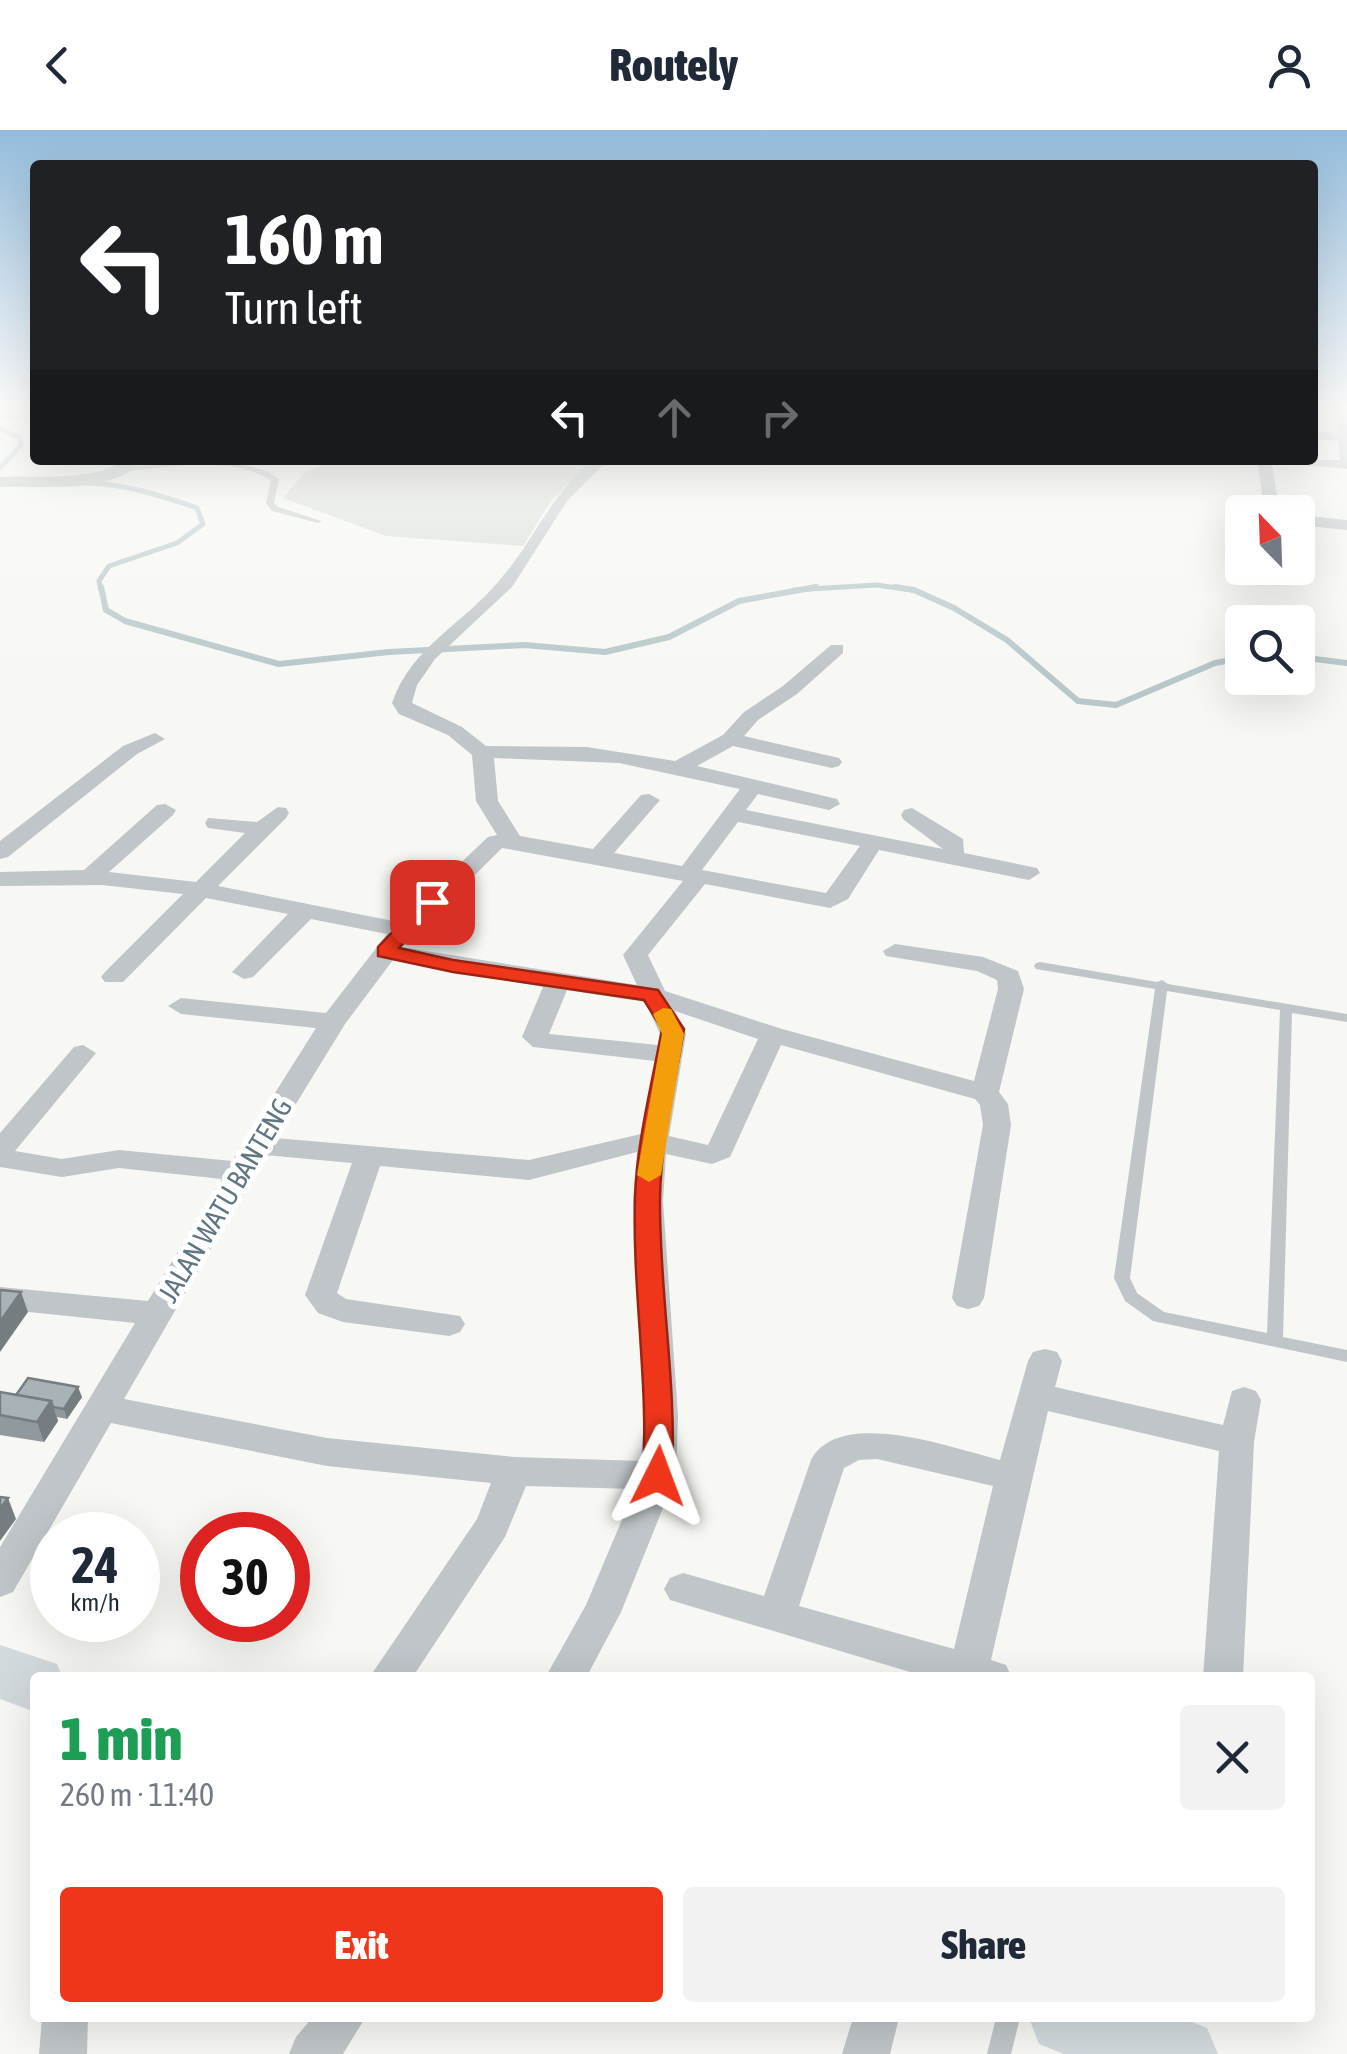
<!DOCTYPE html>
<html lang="en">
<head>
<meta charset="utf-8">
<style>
  :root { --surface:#fff; --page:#f2f2f3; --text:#1f2937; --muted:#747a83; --accent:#f0361a }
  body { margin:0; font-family:"Asap Condensed",sans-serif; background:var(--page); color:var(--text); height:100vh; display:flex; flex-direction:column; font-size:38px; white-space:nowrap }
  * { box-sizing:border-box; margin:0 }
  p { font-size:32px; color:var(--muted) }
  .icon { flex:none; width:55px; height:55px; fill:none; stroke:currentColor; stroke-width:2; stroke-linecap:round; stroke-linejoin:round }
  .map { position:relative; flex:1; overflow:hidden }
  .drawer { position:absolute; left:30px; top:1542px; width:1285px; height:350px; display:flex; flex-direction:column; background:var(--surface); border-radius:10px; box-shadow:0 10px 40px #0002 }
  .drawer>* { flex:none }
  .guide { position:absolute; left:30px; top:30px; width:1288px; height:305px; border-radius:10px; box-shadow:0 10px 40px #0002; background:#202124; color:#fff; overflow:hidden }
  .needle { width:65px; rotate:337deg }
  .controls { position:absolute; left:1225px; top:365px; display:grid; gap:20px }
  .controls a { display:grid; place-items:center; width:90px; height:90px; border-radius:10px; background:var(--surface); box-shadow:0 10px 40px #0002; font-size:50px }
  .speed { position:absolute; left:30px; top:1382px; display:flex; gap:20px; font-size:50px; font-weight:700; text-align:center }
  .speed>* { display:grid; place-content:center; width:130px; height:130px; border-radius:50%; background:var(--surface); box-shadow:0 10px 40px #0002; line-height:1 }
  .speed small { font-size:25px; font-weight:400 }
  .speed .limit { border:15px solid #d22; background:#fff; color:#111 }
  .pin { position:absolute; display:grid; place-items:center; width:85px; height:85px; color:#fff; margin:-42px; border-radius:20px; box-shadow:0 5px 15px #0006 }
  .me { position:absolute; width:110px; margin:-55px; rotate:3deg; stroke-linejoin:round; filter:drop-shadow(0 0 8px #0008) }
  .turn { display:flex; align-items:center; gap:35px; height:210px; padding:0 30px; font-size:45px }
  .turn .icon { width:130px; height:130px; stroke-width:2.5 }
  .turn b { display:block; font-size:70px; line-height:85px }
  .lanes { display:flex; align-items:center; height:95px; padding:0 30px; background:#0003; justify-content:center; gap:50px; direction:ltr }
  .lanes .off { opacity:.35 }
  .round { display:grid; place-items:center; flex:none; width:105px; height:105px; border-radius:10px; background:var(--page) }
  .headline { display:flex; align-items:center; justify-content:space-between; height:170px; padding:0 30px }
  h1 { font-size:60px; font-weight:800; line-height:75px; color:#1e9e55 }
  .action { display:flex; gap:20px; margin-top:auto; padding:20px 30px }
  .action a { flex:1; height:115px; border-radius:10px; background:var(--accent); color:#fff; font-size:40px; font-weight:800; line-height:115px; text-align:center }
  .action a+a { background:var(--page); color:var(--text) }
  header { display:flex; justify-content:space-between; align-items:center; height:130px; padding:0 30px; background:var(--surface); font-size:45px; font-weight:800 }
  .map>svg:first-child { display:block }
  .green { fill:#d7dcd2 }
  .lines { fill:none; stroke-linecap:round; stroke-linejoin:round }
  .stream-far1 { stroke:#b7c7ca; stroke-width:5 }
  .stream { stroke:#b7c7ca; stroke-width:6 }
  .service { fill:#bfc5c8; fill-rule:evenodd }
  .minor { fill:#bfc5c8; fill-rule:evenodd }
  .tertiary { fill:#bfc5c8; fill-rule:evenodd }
  .primary { fill:#d2d9dc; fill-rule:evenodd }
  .wall { fill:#909a9e }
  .shaded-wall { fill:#767d81 }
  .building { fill:#a8b3b8; stroke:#767d81; stroke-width:2.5 }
  .route { fill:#f0361a; stroke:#9c2311; stroke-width:2.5 }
  .slow { fill:#f59e0b }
  .labels { text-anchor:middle; stroke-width:10; stroke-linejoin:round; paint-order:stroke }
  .street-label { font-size:28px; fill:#607681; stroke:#fff }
</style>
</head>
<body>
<header><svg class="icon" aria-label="back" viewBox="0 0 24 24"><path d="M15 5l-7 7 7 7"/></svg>Routely<svg class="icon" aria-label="person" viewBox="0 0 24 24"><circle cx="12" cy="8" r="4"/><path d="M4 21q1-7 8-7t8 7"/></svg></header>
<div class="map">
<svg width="1347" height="1924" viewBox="0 0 1347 1924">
  <rect width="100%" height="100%" fill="#f7f7f3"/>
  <path class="green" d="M334 330H554L588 333 551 371 523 416 386 406 283 368 305 342Z"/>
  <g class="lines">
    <g class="stream-far1">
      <path d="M0 299 19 307 21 315 0 338"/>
      <path d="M86 353C125 354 160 365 197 378L203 394 177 413 109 436 99 451 101 460"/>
      <path d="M794 460 876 455 914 460"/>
    </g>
    <g class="stream">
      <path d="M101 457 106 480 125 491 279 534 389 522 525 515 605 522 669 507 739 471 816 457"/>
      <path d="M895 457 914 460 954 478 1007 510 1078 571 1116 575 1215 533 1242 528"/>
      <path d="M1298 527 1347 533"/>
    </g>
    <g class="service">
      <path d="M0 284 35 285V289L0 288Z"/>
      <path d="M204 331C230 332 256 333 279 349L274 373 278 377 322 391 318 393 272 381 266 373 271 350C229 325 172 337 126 341L122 339 126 337Z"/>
      <path d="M1040 832 1157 852 1162 850 1168 854 1347 884V892L1292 883 1283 1207 1347 1220V1232L1153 1191 1125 1171 1114 1148 1155 859 1036 839 1034 836 1036 833ZM1167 861 1280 880 1267 1203 1164 1182 1137 1163 1130 1148Z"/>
      <path d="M996 1888H1020L1011 1924H987Z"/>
    </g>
    <g class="minor">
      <path d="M1335 275H1347V339L1284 333 1282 330H1340L1338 311 1312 309V301L1338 303Z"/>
      <path d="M592 330H608L567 371 512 457 435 529 417 555 412 573 462 597 486 616 587 617 675 631 723 605 744 582 783 556 831 515H843V523L797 564 758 590 744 606 839 628 842 632 839 636 832 638 733 616 697 636 837 669 840 674 829 680 758 664 746 680 943 719 904 690 901 685 904 680 912 678 963 709 964 723 1037 738 1040 743 1029 750 879 720 848 769 830 778 705 754 648 825 665 861 782 899 974 951 998 859 997 850 977 841 886 826 883 821 895 814 983 827 1018 841 1024 859 999 962 1008 974 1011 995 984 1168 979 1176 968 1179 957 1176 952 1168 983 995 980 975 975 969 781 915 730 1027 712 1034 666 1024 663 1071 678 1286 676 1346 621 1482 586 1548H545L586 1475 635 1359 526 1356 505 1407 412 1548H369L477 1389 491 1353 327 1336 111 1293 13 1462 0 1467V1417L135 1193 0 1179V1157L148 1171 222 1049 119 1038 62 1047 0 1037V1003L74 917 83 915 96 923 15 1021 62 1029 119 1020 232 1031 316 898 181 884 168 876 181 868 326 883 387 804 311 789 253 847 244 849 232 842 288 784 206 768 123 852H105L101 847 105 842 183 764 102 755 0 756V742L84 740 157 675 165 674 176 680 173 685 109 742 196 752 245 703 208 698 205 693 208 688 257 692 278 677 286 678 289 683 286 688 218 756 398 792 488 707 497 705 476 671 472 625 448 605 399 584 392 573C411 517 462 495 498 452 534 411 549 367 592 330ZM494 628 619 633 740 659 682 736 614 723 660 670 649 664 641 665 593 719 520 706 498 671ZM738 692 860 716 826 763 702 740ZM502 718 683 751 623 825 637 855 402 817ZM393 830 543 857 522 907 533 917 655 931 641 1004 529 1030 275 1008 345 894ZM567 860 645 872 660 904 658 915 549 904ZM675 881 758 909 708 1015 669 1006 686 904ZM637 1022 633 1071 644 1286 641 1331 514 1327 327 1308 124 1269 265 1025 352 1033 305 1165 318 1183 343 1192 449 1206 460 1202 465 1194 460 1186 346 1169 337 1163 380 1036 529 1050Z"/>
      <path d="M1257 330H1271L1280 382H1265Z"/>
      <path d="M1298 385 1347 390V400L1298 395Z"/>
      <path d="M155 603 165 609 137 624 8 727 0 729V711L123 616Z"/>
      <path d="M1045 1219 1057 1222 1062 1231 1055 1257 1223 1295 1232 1261 1244 1257 1256 1261 1261 1270 1254 1312 1243 1548H1203L1219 1321 1048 1281 991 1530 1006 1535 1012 1548H930L670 1470 664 1459 670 1448 683 1443 764 1466 811 1330C840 1276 954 1319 1000 1330L1028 1231 1033 1222ZM877 1329 993 1356 954 1519 799 1476 844 1338 859 1330Z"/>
      <path d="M42 1888H88L87 1924H39Z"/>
      <path d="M312 1888H365L343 1924H289L296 1907Z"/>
      <path d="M853 1888H899L890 1924H842Z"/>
    </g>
    <path class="tertiary" d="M121 330H137L138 335C105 365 41 355 0 357V347C30 345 102 352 121 330Z"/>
    <g class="primary">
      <path d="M0 1515 57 1534 63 1548H35V1582L0 1569Z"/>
      <path d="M1029 1888H1182L1207 1898 1218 1924H1064L1039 1914Z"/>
    </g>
  </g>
  <path class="wall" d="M0 1262 16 1265 82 1267 67 1289 57 1287 58 1291 44 1312 0 1305Z"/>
  <g class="shaded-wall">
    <path d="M21 1162 28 1182 0 1222V1192Z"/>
    <path d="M78 1257 82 1267 67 1289 64 1279Z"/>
    <path d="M51 1271 58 1291 44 1312 37 1292Z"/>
    <path d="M8 1368 16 1389 0 1411V1379Z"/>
  </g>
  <g class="building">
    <path d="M1 1160 21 1162 0 1192V1161Z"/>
    <path d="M28 1248 78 1257 64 1279 53 1277 51 1271 16 1265Z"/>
    <path d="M0 1262 51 1271 37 1292 0 1285Z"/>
    <path d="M0 1367 8 1368 0 1379Z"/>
  </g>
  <linearGradient id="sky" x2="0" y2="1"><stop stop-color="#94bcdc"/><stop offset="0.51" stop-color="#fbfbfa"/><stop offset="1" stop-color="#fbfbfa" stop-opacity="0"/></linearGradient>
  <rect width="1347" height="544" fill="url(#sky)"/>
  <path class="route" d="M432 767 441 772 399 818 453 830 658 860 684 899C675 954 661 1011 660 1067 659 1161 677 1253 672 1346L668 1354 658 1358 647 1354 643 1346C649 1253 632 1160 635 1067 637 1011 652 954 662 899L644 870 453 842 378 826V817L425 768Z"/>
  <path class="slow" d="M663 878 671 879 684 904 661 1045 649 1052 637 1045 662 904 653 884Z"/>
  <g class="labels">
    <g class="street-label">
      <text transform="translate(225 1070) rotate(-59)" y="10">JALAN WATU BANTENG</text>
    </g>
  </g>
</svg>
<div class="controls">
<a><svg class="needle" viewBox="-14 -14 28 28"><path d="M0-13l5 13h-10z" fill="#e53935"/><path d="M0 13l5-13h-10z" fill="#747a83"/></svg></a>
<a><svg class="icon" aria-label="search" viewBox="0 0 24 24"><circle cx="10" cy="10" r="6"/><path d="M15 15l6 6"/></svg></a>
</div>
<div class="speed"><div>24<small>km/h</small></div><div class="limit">30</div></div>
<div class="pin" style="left:432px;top:772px;background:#d93025"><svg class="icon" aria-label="arrive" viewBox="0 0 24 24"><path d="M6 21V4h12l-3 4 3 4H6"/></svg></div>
<svg class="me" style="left:658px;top:1346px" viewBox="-20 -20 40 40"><path d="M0-17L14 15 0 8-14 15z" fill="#f0361a" stroke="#fff" stroke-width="4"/></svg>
<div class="guide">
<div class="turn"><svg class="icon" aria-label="left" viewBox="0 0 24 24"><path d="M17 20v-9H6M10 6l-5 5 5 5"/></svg><div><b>160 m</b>Turn left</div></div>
<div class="lanes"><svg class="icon" aria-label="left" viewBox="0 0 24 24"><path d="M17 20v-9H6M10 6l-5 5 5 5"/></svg><svg class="icon off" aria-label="ahead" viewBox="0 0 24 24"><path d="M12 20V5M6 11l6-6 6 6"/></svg><svg class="icon off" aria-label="right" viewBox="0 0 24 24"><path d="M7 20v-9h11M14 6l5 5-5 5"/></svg></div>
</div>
<section class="drawer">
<div class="headline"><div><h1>1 min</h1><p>260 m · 11:40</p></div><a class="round"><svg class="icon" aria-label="close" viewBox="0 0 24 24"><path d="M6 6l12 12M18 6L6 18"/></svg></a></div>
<div class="action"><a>Exit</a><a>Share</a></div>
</section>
</div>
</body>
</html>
